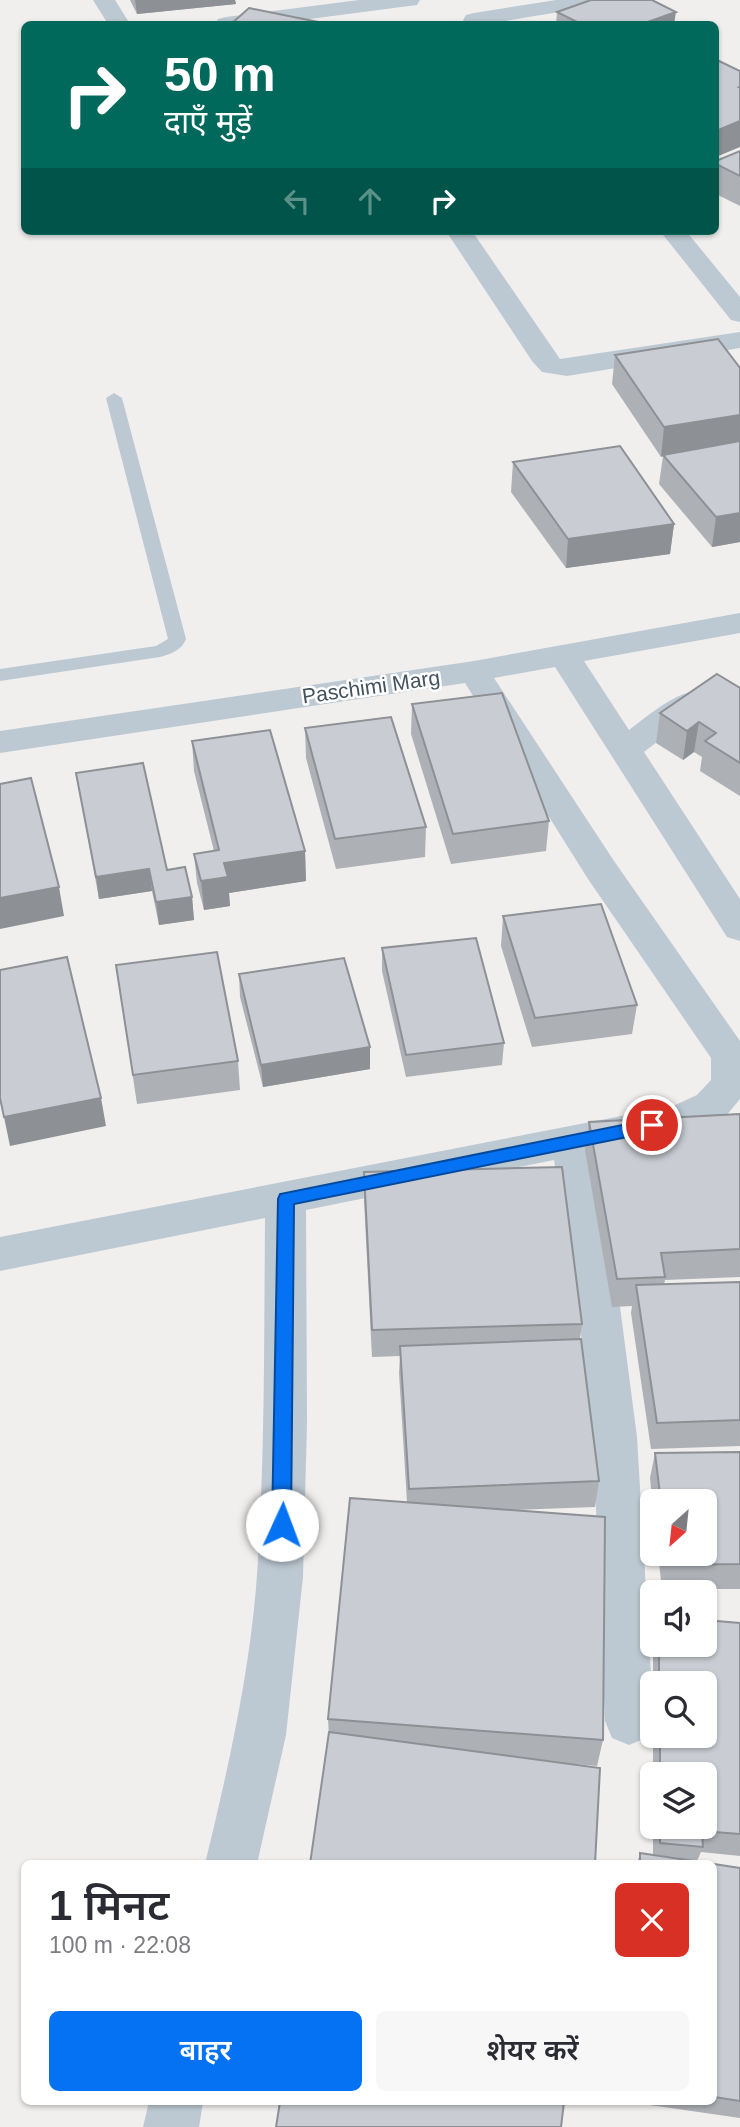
<!DOCTYPE html>
<html lang="hi">
<head>
<meta charset="utf-8">
<style>
  :root { --surface:#fff; --page:#f7f7f7; --text:#2b2b33; --muted:#7c7c81; --accent:#0572f3 }
  body { margin:0; font-family:Helvetica,"Noto Sans Devanagari",sans-serif; background:var(--page); color:var(--text); height:100vh; display:flex; flex-direction:column; font-size:26px; white-space:nowrap }
  * { box-sizing:border-box; margin:0 }
  p { font-size:23px; color:var(--muted) }
  .icon { flex:none; width:38px; height:38px; fill:none; stroke:currentColor; stroke-width:2; stroke-linecap:round; stroke-linejoin:round }
  .map { position:relative; flex:1; overflow:hidden }
  .side { position:absolute; left:21px; top:1860px; width:696px; height:245px; display:flex; flex-direction:column; background:var(--surface); border-radius:10px; box-shadow:0 2px 5px #0004 }
  .side>* { flex:none }
  .banner { position:absolute; left:21px; top:21px; width:698px; height:214px; border-radius:10px; box-shadow:0 2px 5px #0004; background:#00695c; color:#fff; overflow:hidden }
  .needle { width:46px; rotate:207deg }
  .buttons { position:absolute; left:640px; top:1489px; display:grid; gap:14px }
  .buttons a { display:grid; place-items:center; width:77px; height:77px; border-radius:10px; background:var(--surface); box-shadow:0 2px 5px #0004; font-size:35px }
  .pin { position:absolute; display:grid; place-items:center; width:60px; height:60px; color:#fff; margin:-30px; border:4px solid #fff; border-radius:50%; box-shadow:0 2px 7px #0007 }
  .me { position:absolute; width:77px; margin:-38px; rotate:2deg; stroke-linejoin:round; filter:drop-shadow(0 0 5px #0008) }
  .turn { display:flex; align-items:center; gap:24px; height:147px; padding:0 28px; font-size:32px }
  .turn .icon { width:91px; height:91px; stroke-width:2.5 }
  .turn b { display:block; font-size:49px; line-height:60px }
  .lanes { display:flex; align-items:center; height:66px; padding:0 28px; background:#0003; justify-content:center; gap:35px; direction:ltr }
  .lanes .off { opacity:.35 }
  .round { display:grid; place-items:center; flex:none; width:74px; height:74px; border-radius:10px; background:var(--page) }
  .headline { display:flex; align-items:center; justify-content:space-between; height:119px; padding:0 28px }
  h1 { font-size:42px; font-weight:600; line-height:52px }
  .primary-button { display:flex; gap:14px; margin-top:auto; padding:14px 28px }
  .primary-button a { flex:1; height:80px; border-radius:10px; background:var(--accent); color:#fff; font-size:28px; font-weight:600; line-height:80px; text-align:center }
  .primary-button a+a { background:var(--page); color:var(--text) }
  .map>svg:first-child { display:block }
  .lines { fill:none; stroke-linecap:round; stroke-linejoin:round }
  .service { fill:#bdc9d2; fill-rule:evenodd }
  .minor { fill:#bdc9d2; fill-rule:evenodd }
  .wall { fill:#adb0b5 }
  .shaded-wall { fill:#8d9094 }
  .building { fill:#c9cdd3; stroke:#8d9094; stroke-width:2 }
  .route { fill:#0572f3; stroke:#034a9e; stroke-width:2 }
  .labels { text-anchor:middle; stroke-width:5; stroke-linejoin:round; paint-order:stroke }
  .street-label { font-size:21px; fill:#44525d; stroke:#fff }
</style>
</head>
<body>
<div class="map">
<svg width="740" height="2127" viewBox="0 0 740 2127">
  <rect width="100%" height="100%" fill="#f1eeee"/>
  <g class="lines">
    <path class="service" d="M114 393 122 398 186 639C182 650 171 654 160 657L0 681V669L156 646 168 639 106 398Z"/>
    <g class="minor">
      <path d="M93 0H115L130 24H108Z"/>
      <path d="M359 0H420L417 5 409 6 272 24H215L218 19 226 17Z"/>
      <path d="M556 0H607L604 5 596 6 487 24H466L463 20 466 15 474 13Z"/>
      <path d="M446 231H472L560 359 740 332V348L567 376 542 372 532 361Z"/>
      <path d="M660 231H686L740 297V322L731 320Z"/>
      <path d="M740 613V633L584 661 629 730C665 702 693 678 740 693V715L710 708 679 725 644 752 740 899V941L727 937 555 667 494 678 614 861 740 1041V1099L725 1117 693 1131 593 1153 619 1299 637 1437 653 1708V1723L646 1738 629 1745 612 1738 605 1721 593 1437 577 1299 554 1160 306 1210 307 1422 303 1577 286 1735 257 1864H205C228 1769 250 1673 257 1575 265 1457 264 1337 265 1218L0 1271V1237L673 1106 697 1095 711 1080V1058L588 879 465 683 0 753V731L474 661Z"/>
      <path d="M149 2102H203L199 2127H143Z"/>
    </g>
  </g>
  <g class="wall">
    <path d="M130 0H235L236 4 137 14Z"/>
    <path d="M557 12 674 24H556Z"/>
    <path d="M740 151V206L716 194V161Z"/>
    <path d="M615 355 740 368V542L712 547 659 484 663 456 661 457 612 384Z"/>
    <path d="M513 462 674 524 670 554 566 568 511 492Z"/>
    <path d="M740 688V796L700 771 702 757 694 752 683 760 656 743 660 713Z"/>
    <path d="M412 704 549 821 546 851 451 864 411 734Z"/>
    <path d="M305 728 426 827 425 857 336 869 306 758Z"/>
    <path d="M192 741 305 851 306 881 229 893 230 906 204 910 197 883 194 854 214 851 194 771Z"/>
    <path d="M76 773 192 897 194 920 159 925 152 891 99 899Z"/>
    <path d="M503 916 637 1005 632 1034 532 1047 501 946Z"/>
    <path d="M382 948 504 1043 502 1065 406 1077 382 971Z"/>
    <path d="M116 965 238 1061 240 1090 137 1104Z"/>
    <path d="M239 974 370 1069 263 1087 240 997Z"/>
    <path d="M740 1114V1277L665 1280 664 1284 740 1282V1446L651 1449 631 1313 632 1306 612 1307 585 1150 589 1122Z"/>
    <path d="M364 1172 582 1324 580 1339 599 1481 595 1507 514 1510 603 1740 597 1766 563 1763 329 1736 328 1719 407 1502 399 1373 400 1356 372 1357 364 1200Z"/>
    <path d="M740 1452V1589H662L658 1554H705V1502H653V1508L650 1478 655 1453Z"/>
    <path d="M740 1623V1856L701 1852 697 1861 713 1864H637L640 1853 653 1855V1827H705V1774H653V1736H705V1684H653V1645H705Z"/>
    <path d="M714 1864 740 1868V2118L629 2102H714Z"/>
  </g>
  <g class="shaded-wall">
    <path d="M135 0H235L236 4 137 14Z"/>
    <path d="M676 12 674 24H642Z"/>
    <path d="M740 121V147L716 157V131Z"/>
    <path d="M740 415V444L663 455V456L661 457 664 427Z"/>
    <path d="M740 513V542L712 547 716 517Z"/>
    <path d="M674 524 670 554 566 568 568 539Z"/>
    <path d="M699 722 694 752 683 760 687 731Z"/>
    <path d="M305 851 306 881 229 893 230 906 204 910 201 881 224 863Z"/>
    <path d="M149 869 152 891 99 899 96 877Z"/>
    <path d="M59 887 64 916 0 929V898Z"/>
    <path d="M192 897 194 920 159 925 156 902Z"/>
    <path d="M370 1047V1069L263 1087 261 1065Z"/>
    <path d="M101 1098 106 1126 10 1146 4 1117Z"/>
  </g>
  <g class="building">
    <path d="M591 0H652L676 12 642 24H581L557 12Z"/>
    <path d="M249 8 323 23 321 24H231Z"/>
    <path d="M717 60 740 71V86L739 87H740V121L716 131V61Z"/>
    <path d="M740 151V176L716 164V161Z"/>
    <path d="M718 339 740 368V415L664 427 615 355Z"/>
    <path d="M740 441V513L716 517 663 455Z"/>
    <path d="M620 446 674 524 568 539 513 462Z"/>
    <path d="M717 674 740 688V763L705 741 716 733 699 722 687 731 660 713Z"/>
    <path d="M502 693 549 821 453 834 412 704Z"/>
    <path d="M391 717 426 827 335 839 305 728Z"/>
    <path d="M270 730 305 851 224 863 228 877 201 881 194 854 219 850 192 741Z"/>
    <path d="M143 763 167 870 185 867 192 897 156 902 149 869 96 877 76 773Z"/>
    <path d="M31 778 59 887 0 898V784Z"/>
    <path d="M601 904 637 1005 535 1018 503 916Z"/>
    <path d="M476 938 504 1043 406 1055 382 948Z"/>
    <path d="M217 952 238 1061 133 1075 116 965Z"/>
    <path d="M67 957 101 1098 4 1117 0 1098V970Z"/>
    <path d="M344 958 370 1047 261 1065 239 974Z"/>
    <path d="M740 1114V1249L661 1253 665 1277 617 1279 589 1122Z"/>
    <path d="M562 1167 582 1324 372 1330 364 1172Z"/>
    <path d="M740 1282V1420L657 1423 636 1285Z"/>
    <path d="M581 1339 599 1481 409 1489 400 1346Z"/>
    <path d="M740 1452V1564L668 1565 667 1554H705V1502H661L655 1453Z"/>
    <path d="M350 1498 605 1517 603 1740 328 1719Z"/>
    <path d="M705 1620 740 1623V1834L702 1831 703 1847 660 1843V1827H705V1774H660V1736H705V1684H659V1645H705Z"/>
    <path d="M329 1732 600 1768 595 1864H310Z"/>
    <path d="M640 1853 713 1864H640Z"/>
    <path d="M714 1864 740 1868V2101L714 2097Z"/>
    <path d="M280 2102H564L561 2127H276Z"/>
  </g>
  <path class="route" d="M652 1119 660 1125 652 1132 294 1204 291 1525 288 1531 282 1534 275 1531 272 1525 278 1199 280 1194Z"/>
  <g class="labels">
    <g class="street-label">
      <text transform="translate(371 687) rotate(-8)" y="7">Paschimi Marg</text>
    </g>
  </g>
</svg>
<div class="buttons">
<a><svg class="needle" viewBox="-14 -14 28 28"><path d="M0-13l5 13h-10z" fill="#e53935"/><path d="M0 13l5-13h-10z" fill="#7c7c81"/></svg></a>
<a><svg class="icon" aria-label="sound" viewBox="0 0 24 24"><path d="M4 9h4l5-4v14l-5-4H4zM17 9q2 3 0 6"/></svg></a>
<a><svg class="icon" aria-label="search" viewBox="0 0 24 24"><circle cx="10" cy="10" r="6"/><path d="M15 15l6 6"/></svg></a>
<a><svg class="icon" aria-label="layers" viewBox="0 0 24 24"><path d="M12 4l9 5-9 5-9-5zM3 14l9 5 9-5"/></svg></a>
</div>
<div class="pin" style="left:652px;top:1125px;background:#d93025"><svg class="icon" aria-label="arrive" viewBox="0 0 24 24"><path d="M6 21V4h12l-3 4 3 4H6"/></svg></div>
<svg class="me" style="left:282px;top:1525px" viewBox="-20 -20 40 40"><circle r="19" fill="#fff"/><path d="M0-13L10 11 0 6-10 11z" fill="#0572f3"/></svg>
<div class="banner">
<div class="turn"><svg class="icon" aria-label="right" viewBox="0 0 24 24"><path d="M7 20v-9h11M14 6l5 5-5 5"/></svg><div><b>50 m</b>दाएँ मुड़ें</div></div>
<div class="lanes"><svg class="icon off" aria-label="left" viewBox="0 0 24 24"><path d="M17 20v-9H6M10 6l-5 5 5 5"/></svg><svg class="icon off" aria-label="ahead" viewBox="0 0 24 24"><path d="M12 20V5M6 11l6-6 6 6"/></svg><svg class="icon" aria-label="right" viewBox="0 0 24 24"><path d="M7 20v-9h11M14 6l5 5-5 5"/></svg></div>
</div>
<section class="side">
<div class="headline"><div><h1>1 मिनट</h1><p>100 m · 22:08</p></div><a class="round" style="background:#d93025;color:#fff"><svg class="icon" aria-label="close" viewBox="0 0 24 24"><path d="M6 6l12 12M18 6L6 18"/></svg></a></div>
<div class="primary-button"><a>बाहर</a><a>शेयर करें</a></div>
</section>
</div>
</body>
</html>
